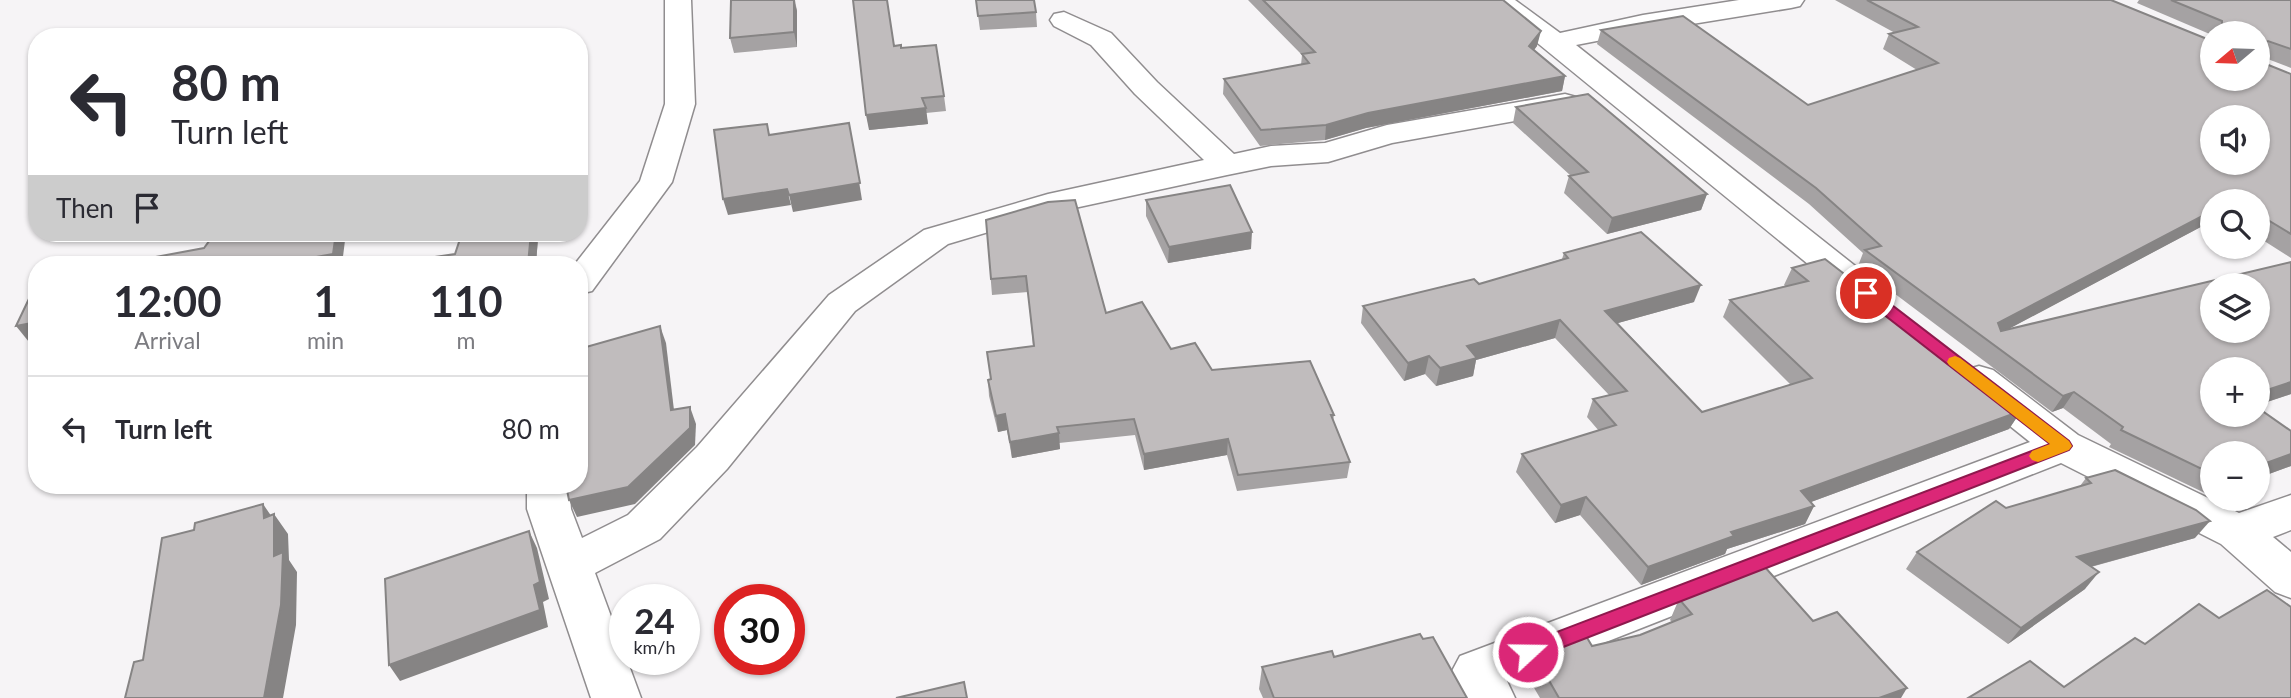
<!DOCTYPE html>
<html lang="en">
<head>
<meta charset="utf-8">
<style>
  :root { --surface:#fff; --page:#f2f2f3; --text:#2b2b33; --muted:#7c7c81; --line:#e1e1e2 }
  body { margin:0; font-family:Lato,sans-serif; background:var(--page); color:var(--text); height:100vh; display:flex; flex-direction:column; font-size:26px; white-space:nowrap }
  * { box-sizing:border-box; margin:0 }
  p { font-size:23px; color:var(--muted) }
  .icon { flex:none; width:38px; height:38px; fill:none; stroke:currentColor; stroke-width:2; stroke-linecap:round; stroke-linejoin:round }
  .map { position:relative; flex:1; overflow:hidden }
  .panel { position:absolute; left:28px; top:256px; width:560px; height:238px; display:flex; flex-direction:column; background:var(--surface); border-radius:28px; box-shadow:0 2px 5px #0004 }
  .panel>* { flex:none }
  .top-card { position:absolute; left:28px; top:28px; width:560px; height:214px; border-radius:28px; box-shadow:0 2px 5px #0004; background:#fff; color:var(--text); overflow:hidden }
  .needle { width:46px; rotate:251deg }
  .fabs { position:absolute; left:2200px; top:21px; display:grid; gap:14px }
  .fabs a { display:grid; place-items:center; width:70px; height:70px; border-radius:50%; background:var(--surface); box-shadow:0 2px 5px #0004; font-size:35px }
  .speed { position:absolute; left:609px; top:584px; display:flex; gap:14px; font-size:35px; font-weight:700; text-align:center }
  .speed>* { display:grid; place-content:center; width:91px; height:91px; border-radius:50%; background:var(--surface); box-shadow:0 2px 5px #0004; line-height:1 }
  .speed small { font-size:18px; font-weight:400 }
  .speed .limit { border:10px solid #d22; background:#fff; color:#111 }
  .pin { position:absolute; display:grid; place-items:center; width:60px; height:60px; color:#fff; margin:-30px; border:4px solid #fff; border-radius:50%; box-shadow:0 2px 7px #0007 }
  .me { position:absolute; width:77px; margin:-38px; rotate:69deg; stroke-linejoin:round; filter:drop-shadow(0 0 5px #0008) }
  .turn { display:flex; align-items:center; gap:24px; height:147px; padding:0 28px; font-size:32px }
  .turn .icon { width:91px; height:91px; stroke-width:2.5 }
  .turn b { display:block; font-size:49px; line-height:60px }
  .then { display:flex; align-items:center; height:66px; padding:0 28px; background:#0003; gap:14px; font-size:26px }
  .eta { display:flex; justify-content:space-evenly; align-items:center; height:119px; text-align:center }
  .eta b { font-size:42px; font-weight:700; line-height:49px }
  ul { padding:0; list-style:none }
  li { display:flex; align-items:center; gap:21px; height:105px; padding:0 28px; border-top:2px solid var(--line) }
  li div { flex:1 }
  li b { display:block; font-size:26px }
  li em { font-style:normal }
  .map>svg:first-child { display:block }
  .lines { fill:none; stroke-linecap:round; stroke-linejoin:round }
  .minor-casing { stroke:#908d8f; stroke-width:3 }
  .minor { fill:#fff; fill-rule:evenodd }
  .wall { fill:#a5a2a3; fill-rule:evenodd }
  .shaded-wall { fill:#868484 }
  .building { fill:#c0bcbd; stroke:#868484; stroke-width:2; fill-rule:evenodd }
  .route { fill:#db2777; stroke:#8e194d; stroke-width:2 }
  .slow { fill:#f59e0b }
</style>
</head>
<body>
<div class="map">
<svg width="2291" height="698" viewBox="0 0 2291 698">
  <rect width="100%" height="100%" fill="#f6f4f6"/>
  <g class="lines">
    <defs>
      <g id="minor">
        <path d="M665 0H691L695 104 672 182 592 291 579 294V264H575L640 181 665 104Z"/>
        <path d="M1485 0H1515L1560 33 1643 15 1739 0H1804L1800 6 1791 8 1643 32 1576 45 1878 284 1883 292 1878 300 1865 304 1852 300Z"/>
        <path d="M1064 12 1111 33 1157 82 1234 154 1271 146 1325 143 1387 125 1565 94 1576 97 1580 103 1576 109 1565 112 1392 143 1328 162 1271 166 1227 175 1056 212 948 244 855 311 727 469 660 539 595 573 641 698H591L527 509V485H569L571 509 582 538 628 515 697 447 829 295 924 230 1048 194 1204 160 1135 94 1091 45 1054 26 1050 20 1054 14Z"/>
        <path d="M1979 366 1993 370 2078 435 2239 513 2291 495V530L2273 537 2291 552V598L2275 592 2221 544 2061 463 1507 681 1515 698H1465L1452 671 1460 656 2030 442 1965 390 1959 380 1965 370Z"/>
      </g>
    </defs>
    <use href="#minor" class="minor-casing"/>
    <use href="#minor" class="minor"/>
  </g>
  <g class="wall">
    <path d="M731 0H795L797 11V47L734 53 730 38Z"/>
    <path d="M976 0 1036 12 1037 27 980 30Z"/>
    <path d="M1248 0H1503L1537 46 1534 50 1565 76 1562 91 1366 128 1325 140 1260 146 1223 94 1224 79 1301 65 1302 55Z"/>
    <path d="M1835 0H2111L2212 41V79H2258V33H2212V35L2137 3 2139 0H2291V68L2265 58 2266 64 2291 74V258L2258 237V201H2212V221L2008 329 2291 262V394L2258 405V369H2212V415H2258V408L2291 431V466L2258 478V453H2212V494L2209 495 2109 447 2111 444 2063 408 2052 412 1858 266 1863 253 1809 204 1597 44 1601 30 1683 16 1808 105 1917 70 1883 49 1889 34 1895 33ZM2212 117H2258V163H2212ZM2212 285H2258V331H2212Z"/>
    <path d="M894 46 902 48 944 96 946 111 926 113 928 124 869 130Z"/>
    <path d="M1516 107 1707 194 1701 210 1607 234 1564 193 1569 176H1571L1513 123Z"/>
    <path d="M1146 200 1251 249 1168 263 1146 216Z"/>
    <path d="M986 220 1106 313 1212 370 1334 415 1333 421 1350 462 1347 478 1237 491 1227 455 1144 470 1135 435 1059 443 1060 449 1012 458 1007 430 998 432 989 396 988 380 991 379 1033 346 1028 292 992 295Z"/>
    <path d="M462 233H579L538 238 536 264H414L455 254Z"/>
    <path d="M1564 253 1694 302 1618 323 1702 412 1791 385 1723 317 1730 300 1785 286 1784 285 1792 268 2021 411 2009 429 1811 502 1814 506 1805 524 1727 549 1725 554 1641 585 1580 515 1555 523 1516 472 1522 454 1599 431 1587 417 1593 399 1609 395 1555 338 1476 360 1473 376 1436 386 1425 374 1404 381 1361 323 1363 306 1479 284 1562 259Z"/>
    <path d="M2086 478 2195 538 2091 567 2085 589 2008 644 1906 569 1917 552 2006 508 2080 486Z"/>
    <path d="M1679 599 1813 621 1901 698H1540L1527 676 1535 656 1592 646 1640 635 1672 622 1670 620Z"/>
    <path d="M1334 657 1467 698H1263L1259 689 1262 667Z"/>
  </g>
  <g class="shaded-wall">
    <path d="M794 0 797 11V47L794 32Z"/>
    <path d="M1541 31 1537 46 1526 60 1529 46Z"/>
    <path d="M1565 76 1562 91 1366 128 1325 140 1326 125 1368 113Z"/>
    <path d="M926 108 928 124 869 130 866 115Z"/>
    <path d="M852 138 862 200 793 212 789 195Z"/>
    <path d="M583 174 588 190 579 230V188Z"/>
    <path d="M787 189 791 205 728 215 723 199Z"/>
    <path d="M1707 194 1701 210 1607 234 1612 218Z"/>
    <path d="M2212 211V221L1988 340 1998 323Z"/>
    <path d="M1252 232 1251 249 1168 263 1169 247Z"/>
    <path d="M336 233H346L342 264H299V260Z"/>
    <path d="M531 233H536L538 238 536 264H528Z"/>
    <path d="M1701 285 1694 302 1600 328 1605 311Z"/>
    <path d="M1560 320 1555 338 1476 360 1473 376 1436 386 1440 368 1467 346Z"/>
    <path d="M37 322V340L29 342 16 326Z"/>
    <path d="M660 326 666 343 676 427 671 410Z"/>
    <path d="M1429 356 1425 374 1404 381 1408 363Z"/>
    <path d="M2291 382V394L2258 405V393Z"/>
    <path d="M2074 392 2063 408 2052 412 2063 396Z"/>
    <path d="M690 407 696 424 695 445 635 504 577 517 569 500Z"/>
    <path d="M2021 411 2009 429 1792 509 1801 491Z"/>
    <path d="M1005 414 1007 430 998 432 996 416Z"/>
    <path d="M1059 433 1060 449 1012 458 1010 442Z"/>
    <path d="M1228 439 1227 455 1144 470V454Z"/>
    <path d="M2291 454V466L2258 478V466Z"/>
    <path d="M393 485H419L397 492Z"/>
    <path d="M1586 497 1580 515 1555 523 1561 505Z"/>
    <path d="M263 504 274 520V514L288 534 289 560 297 572 296 625 283 698H264L274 556 264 518Z"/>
    <path d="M1814 506 1805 524 1727 549 1725 554 1641 585 1648 567 1731 532Z"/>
    <path d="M2210 521 2195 538 2064 574 2077 557Z"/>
    <path d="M529 531 537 548 549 599 543 602 548 627 400 681 389 665 534 585Z"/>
    <path d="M2099 572 2085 589 2008 644 2021 628Z"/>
    <path d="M1907 688 1901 698H1879Z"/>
  </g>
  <g class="building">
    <path d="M731 0H794V32L730 38Z"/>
    <path d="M853 0H887L894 46 901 45V48L936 45 944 96 922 98 926 108 866 115Z"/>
    <path d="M976 0H1034L1036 12 978 16Z"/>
    <path d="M1263 0H1503L1541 31 1529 46 1565 76 1368 113 1326 125 1261 130 1224 79 1309 63 1302 54 1315 52Z"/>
    <path d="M1867 0H2111L2212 41V79H2258V33H2222V21L2171 0H2291V49L2268 41 2265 43 2266 64 2291 74V234L2258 214V201H2237L2233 199 2230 201H2212V211L1998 323 2001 331 2291 262V382L2258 393V369H2212V415H2258V408L2291 431V454L2258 466V453H2212V474L2121 430 2123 427 2074 392 2063 396 1865 250 1881 246 1816 188 1601 30 1683 16 1808 105 1938 63 1889 34 1918 27ZM2212 117H2258V163H2212ZM2212 285H2258V331H2212Z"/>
    <path d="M1588 94 1707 194 1612 218 1569 176 1588 172 1516 107Z"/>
    <path d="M849 123 860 183 789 195 787 189 723 199 714 130 767 124 769 135Z"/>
    <path d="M583 174 579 188V175Z"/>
    <path d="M1230 185 1252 232 1169 247 1146 200Z"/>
    <path d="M1075 200 1106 313 1142 302 1171 349 1195 343 1212 370 1310 361 1334 415H1331L1350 462 1238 475 1228 439 1144 454 1134 419 1057 427 1059 433 1010 442 1005 414 996 416 988 380 991 379 987 352 1034 346 1026 276 991 279 986 220 1048 202Z"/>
    <path d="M1641 232 1701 285 1605 311 1702 412 1812 378 1730 300 1808 281 1792 268 1825 259 2021 411 1801 491 1814 506 1731 532 1734 536 1648 567 1586 497 1561 505 1522 454 1616 425 1593 399 1627 391 1560 320 1467 346 1477 358 1440 368 1429 356 1408 363 1363 306 1474 279 1479 284 1568 258 1564 253Z"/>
    <path d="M215 233H336L333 254 299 260V264H118L204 248Z"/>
    <path d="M462 233H531L528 264H414L415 260 455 254Z"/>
    <path d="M37 282V322L16 326Z"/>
    <path d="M660 326 671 410 690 407V428L628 487 569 500 566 485H579V349Z"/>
    <path d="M2115 470 2196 510 2210 521 2077 557 2099 572 2021 628 1917 552 1996 501 2006 508 2091 483 2086 478Z"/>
    <path d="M263 504 264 518 274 514V556L283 552 281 605 264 698H125L134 662 143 660 162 538 194 530 195 523Z"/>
    <path d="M529 531 540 582 534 585 540 610 389 665 385 579Z"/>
    <path d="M1764 566 1813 621 1837 612 1907 688 1879 698H1559L1535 656 1586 636 1592 646 1640 635 1692 614 1679 599Z"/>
    <path d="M2267 590 2291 607V698H1968L2030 661 2064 687 2135 638 2145 644 2199 604 2219 618Z"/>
    <path d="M1420 634 1423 639 1433 637 1467 698H1274L1262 667 1332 651 1334 657Z"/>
    <path d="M964 682 967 698H896Z"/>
  </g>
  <path class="route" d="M1866 288 1871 289 2069 441 2072 446 2069 450 1535 658 1528 660 1520 658 1518 652 1520 646 2050 444 1860 296 1858 293 1860 289Z"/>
  <path class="slow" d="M1955 356 1960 358 2069 441 2072 446 2069 450 2038 462 2032 460 2029 456 2032 451 2050 444 1949 365 1947 362 1949 358Z"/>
</svg>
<div class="fabs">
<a><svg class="needle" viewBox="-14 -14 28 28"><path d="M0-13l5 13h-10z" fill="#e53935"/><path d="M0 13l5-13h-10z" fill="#7c7c81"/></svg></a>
<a><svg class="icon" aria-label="sound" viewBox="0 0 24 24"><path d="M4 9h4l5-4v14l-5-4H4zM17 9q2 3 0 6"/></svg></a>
<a><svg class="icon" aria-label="search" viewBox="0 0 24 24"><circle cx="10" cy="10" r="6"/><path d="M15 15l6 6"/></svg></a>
<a><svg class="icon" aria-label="layers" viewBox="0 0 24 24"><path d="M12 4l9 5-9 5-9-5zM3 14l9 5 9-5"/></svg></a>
<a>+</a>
<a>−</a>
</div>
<div class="speed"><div>24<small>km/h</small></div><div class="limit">30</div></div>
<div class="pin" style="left:1866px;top:293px;background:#d93025"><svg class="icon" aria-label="arrive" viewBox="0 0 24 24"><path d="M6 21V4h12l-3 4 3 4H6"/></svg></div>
<svg class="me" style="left:1528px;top:652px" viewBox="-20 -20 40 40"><circle r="17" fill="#db2777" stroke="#fff" stroke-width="3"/><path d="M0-11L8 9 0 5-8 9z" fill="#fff"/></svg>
<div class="top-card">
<div class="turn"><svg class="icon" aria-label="left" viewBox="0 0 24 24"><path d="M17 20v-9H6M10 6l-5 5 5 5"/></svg><div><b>80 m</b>Turn left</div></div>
<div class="then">Then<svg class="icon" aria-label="arrive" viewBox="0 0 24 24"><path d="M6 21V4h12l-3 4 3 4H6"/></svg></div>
</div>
<section class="panel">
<div class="eta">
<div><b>12:00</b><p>Arrival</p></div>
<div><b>1</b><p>min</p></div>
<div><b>110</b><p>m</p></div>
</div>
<ul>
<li><svg class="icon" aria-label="left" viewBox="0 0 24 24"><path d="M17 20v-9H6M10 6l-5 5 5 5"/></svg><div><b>Turn left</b></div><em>80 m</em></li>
</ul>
</section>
</div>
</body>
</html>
